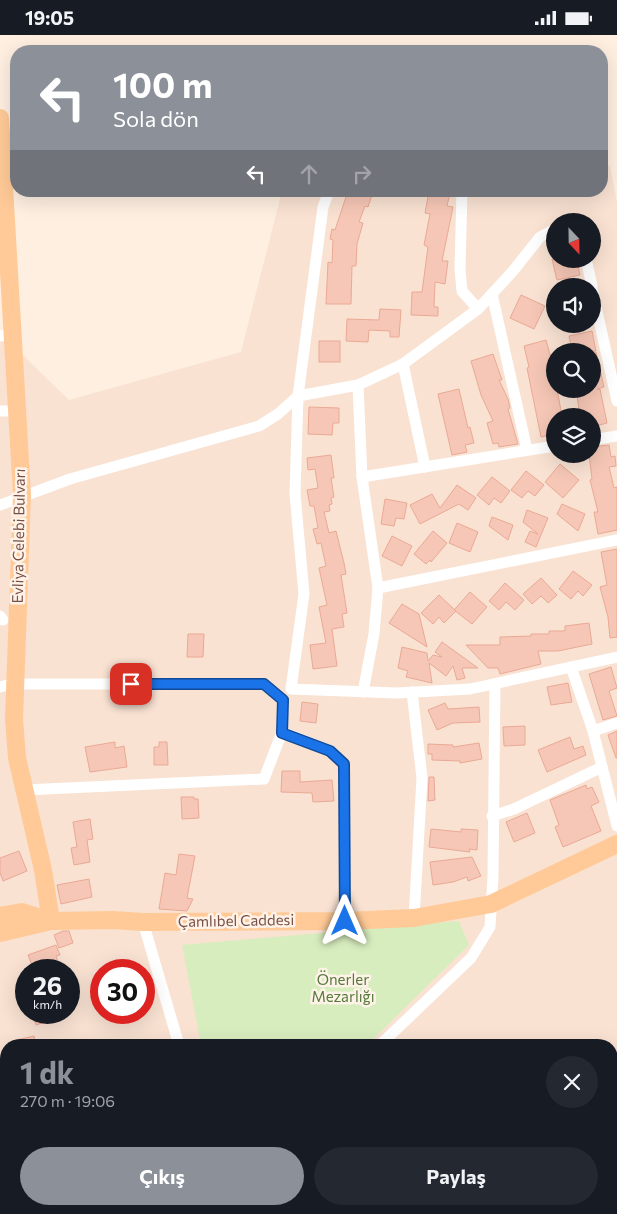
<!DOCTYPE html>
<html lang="tr">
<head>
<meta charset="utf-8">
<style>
  :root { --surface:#171b24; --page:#242831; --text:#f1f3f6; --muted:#9ea1a6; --accent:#8c9099 }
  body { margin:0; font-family:Commissioner,sans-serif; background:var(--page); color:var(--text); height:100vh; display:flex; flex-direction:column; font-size:19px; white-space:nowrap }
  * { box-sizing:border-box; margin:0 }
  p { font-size:16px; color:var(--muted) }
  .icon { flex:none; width:28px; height:28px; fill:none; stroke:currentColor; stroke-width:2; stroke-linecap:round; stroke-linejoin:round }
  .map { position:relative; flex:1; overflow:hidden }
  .side { position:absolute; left:0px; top:1004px; width:618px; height:176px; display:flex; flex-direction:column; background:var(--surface); border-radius:20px 20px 0 0; box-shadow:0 5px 20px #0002 }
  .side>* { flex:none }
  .hud { position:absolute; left:10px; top:10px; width:598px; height:152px; border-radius:20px; box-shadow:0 5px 20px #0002; background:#8c9099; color:#fff; overflow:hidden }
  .needle { width:32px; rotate:158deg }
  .controls { position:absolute; left:546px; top:178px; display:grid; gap:10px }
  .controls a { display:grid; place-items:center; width:55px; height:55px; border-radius:50%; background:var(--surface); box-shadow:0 5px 20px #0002; font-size:25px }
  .speed { position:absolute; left:15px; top:924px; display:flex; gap:10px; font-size:25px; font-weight:700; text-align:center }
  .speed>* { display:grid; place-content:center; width:65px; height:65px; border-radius:50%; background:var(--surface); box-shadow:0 5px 20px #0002; line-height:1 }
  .speed small { font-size:12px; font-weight:400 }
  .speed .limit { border:8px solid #d22; background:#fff; color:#111 }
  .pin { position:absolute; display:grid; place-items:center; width:42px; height:42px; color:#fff; margin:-21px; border-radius:10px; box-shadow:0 2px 8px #0006 }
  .me { position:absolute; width:55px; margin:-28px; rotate:0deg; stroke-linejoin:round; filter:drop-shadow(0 0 4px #0008) }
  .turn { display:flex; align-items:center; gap:18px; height:105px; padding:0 20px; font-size:22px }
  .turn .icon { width:65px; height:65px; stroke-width:2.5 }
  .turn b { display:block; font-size:35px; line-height:42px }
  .lanes { display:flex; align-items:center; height:48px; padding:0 20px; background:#0003; justify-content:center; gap:25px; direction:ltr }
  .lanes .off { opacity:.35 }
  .round { display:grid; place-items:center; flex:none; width:52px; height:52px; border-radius:26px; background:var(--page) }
  .head { display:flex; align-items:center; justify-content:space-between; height:85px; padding:0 20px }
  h1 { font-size:30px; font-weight:700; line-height:38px; color:var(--accent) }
  .cta { display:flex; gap:10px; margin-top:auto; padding:10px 20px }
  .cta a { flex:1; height:58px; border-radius:30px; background:var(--accent); color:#fff; font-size:20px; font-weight:700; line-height:58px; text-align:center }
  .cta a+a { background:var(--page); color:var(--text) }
  .status { display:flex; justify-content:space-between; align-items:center; height:35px; padding:0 25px; background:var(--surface); direction:ltr }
  .status svg { height:14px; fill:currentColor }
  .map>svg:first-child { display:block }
  .residential { fill:#f9e2d2; fill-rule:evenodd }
  .green { fill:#d8edbe }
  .building { fill:#f6c7b6; stroke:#eaa995 }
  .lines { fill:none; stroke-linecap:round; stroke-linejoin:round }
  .street { stroke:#fff; stroke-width:11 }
  .primary { stroke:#ffca97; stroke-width:18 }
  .route-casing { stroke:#114b97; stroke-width:12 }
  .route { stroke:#1a73e8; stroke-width:9 }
  .labels { text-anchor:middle; stroke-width:5; stroke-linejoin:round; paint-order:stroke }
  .street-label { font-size:15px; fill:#785045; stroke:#fff3e9 }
  .park-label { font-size:15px; fill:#55793a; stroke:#fff3e9 }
</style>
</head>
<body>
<div class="status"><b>19:05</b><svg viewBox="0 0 49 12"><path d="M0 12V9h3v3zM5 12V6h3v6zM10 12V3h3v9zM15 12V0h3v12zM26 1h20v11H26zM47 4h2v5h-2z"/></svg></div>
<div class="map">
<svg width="617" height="1179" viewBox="0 0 617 1179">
  <rect width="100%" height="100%" fill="#feefe1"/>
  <path class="residential" d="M601 128 610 131 617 168V1179H0V298L69 365 241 317 282 156H601ZM555 186H592V224H555ZM555 251H592V289H555ZM555 316H592V354H555ZM555 381H592V419H555ZM26 935H69V978H26ZM101 935H144V978H101ZM6 1010H611V1174H6Z"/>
  <path class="green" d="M459 886 469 910 367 1010H201L182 910Z"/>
  <g class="building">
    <path d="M348 156H361L372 160 368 172 365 171 359 187 363 188 357 209 356 231H352L351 269H326L328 227 332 228 333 205 330 204 332 194 335 195Z"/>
    <path d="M429 156 450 158 447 171 453 172 442 226H448L445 249 435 247 434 272H438V281L411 280 412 257H422L428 212 424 210 430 179 425 178Z"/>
    <path d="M552 224H576L580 240 557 245Z"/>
    <path d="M521 260 545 271 534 294 510 283Z"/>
    <path d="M380 274 401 275 399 302H390V296L369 295 368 307 346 306 347 284 379 285Z"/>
    <path d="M592 296 596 316H572L569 301Z"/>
    <path d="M546 305 555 337V354H557L562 381H555V399L541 402 527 333 529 332 524 311Z"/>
    <rect x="319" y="306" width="21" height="21"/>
    <path d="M592 317H596L604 352 597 354H600L607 388 592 392V381H580L576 354H592Z"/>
    <path d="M493 319 502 345H499L508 364 510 373 508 374 518 409 499 412 498 408 493 409 487 388 493 386 481 360 471 326Z"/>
    <path d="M459 354 468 393 470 392 474 408 465 410 467 417 452 420 438 359Z"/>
    <path d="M309 372 339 373V388H333L332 400 308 399Z"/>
    <path d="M609 410 611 422 615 421 616 431 609 432 614 453 617 452V495L598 499 594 477H598L590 445 592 444 589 419H592V412Z"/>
    <path d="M331 420 334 443H331L334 462 331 463 332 469 329 470 330 476 324 477 329 498 336 496 344 528 346 539 341 540 347 578 342 579 344 592 332 594 337 631 313 634 310 610 326 608 319 572 327 570 319 533 326 531 321 508 317 509 313 494 318 493 314 471H310L307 455 318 453 315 434 308 435 307 423Z"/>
    <path d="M560 429 579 445 563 463 545 447Z"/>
    <path d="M526 436 544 450 535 461 528 456 522 463 511 455Z"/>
    <path d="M492 442 510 456 501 468 494 463 489 470 477 460Z"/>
    <path d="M457 450 476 463 468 475 459 469 420 489 410 470 432 459 440 473Z"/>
    <path d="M385 464 407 468 404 484 396 483 394 491 381 489Z"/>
    <path d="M562 469 585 479 578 496 557 479Z"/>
    <path d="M527 475 548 483 536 512 525 507 530 496 538 499 523 487Z"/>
    <path d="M492 482 513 490 508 505 489 491Z"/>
    <path d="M457 488 478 497 470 517 449 508Z"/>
    <path d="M433 496 447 508 431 527 430 525 426 529 414 519Z"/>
    <path d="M392 501 412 511 402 531 382 521Z"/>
    <path d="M617 514V602L610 603 608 582 600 552 607 550 601 517Z"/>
    <path d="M573 536 592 550 583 561 578 556 571 564 559 554Z"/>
    <path d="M541 543 557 560 548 568 541 561 532 569 523 559Z"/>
    <path d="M505 548 524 565 515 575 506 567 499 575 489 566Z"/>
    <path d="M470 557 487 572 472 589 454 575Z"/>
    <path d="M439 560 456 576 444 588 439 582 433 589 421 578Z"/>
    <path d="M402 569 419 579 427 612 389 588Z"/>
    <path d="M589 588 592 609 558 616H538L541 629 500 639 498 633H488L466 610H500V602L531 601V599H549V596H565V591Z"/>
    <path d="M188 599H204L203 622H187Z"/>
    <path d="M442 607 478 633H462L465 643 457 645 453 631 446 641 429 628 432 648 406 642 408 636 398 633 402 612 427 618 428 626 433 620 442 622 435 617Z"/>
    <path d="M611 632 617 653 609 656 617 681 603 685 589 639Z"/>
    <path d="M568 648 572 667 551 670 547 652Z"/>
    <path d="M302 667 318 669 316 688 300 686Z"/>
    <path d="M445 668 448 674 479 672 480 687 453 688 437 695 428 675Z"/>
    <path d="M525 691V710L504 711 503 692Z"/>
    <path d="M617 696V723H616L608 700Z"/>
    <path d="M570 702 574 714 583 711 586 720 547 737 538 715Z"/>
    <path d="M115 707V713L124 711 127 732 90 737 85 712Z"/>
    <path d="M159 707H167L168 730H154V712H159Z"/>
    <path d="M479 708 482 724 460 728V726L432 725V719H428V709L453 710V712Z"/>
    <path d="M282 736H300V747L332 745 334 766 313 767 312 758 281 757Z"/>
    <path d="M429 742H434L435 765 428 766Z"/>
    <path d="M586 750 587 754 592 752 599 767 591 771 601 796 563 812 555 792 559 790 550 765Z"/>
    <path d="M181 762H194V764H198L199 783 182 784Z"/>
    <path d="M527 778 535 798 514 807 506 787Z"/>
    <path d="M90 784 93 804 87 805 90 827 74 830 71 813 77 812 73 787Z"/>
    <path d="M431 794 461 797V794L478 795 477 815 469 814 470 817 429 812Z"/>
    <path d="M19 816 27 836 3 846 0 838V823Z"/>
    <path d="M179 819 195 821 187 863 193 864 187 876 159 874 165 838 176 840Z"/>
    <path d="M472 822 481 841 468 846 467 842 453 847 433 850 430 827Z"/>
    <path d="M89 844 92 862 61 869 57 850Z"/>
    <path d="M63 896H69L73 908 59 913 54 900Z"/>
    <path d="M56 910 60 920 56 921 58 927 42 933 43 935H34L28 920Z"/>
    <path d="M32 978H48L51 985 36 990Z"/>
    <path d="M34 1001 36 1010H12V1006Z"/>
  </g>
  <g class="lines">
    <g class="street">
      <path d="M329 156 323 172 298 361 295 459 304 559 291 654 397 658 470 654 617 622"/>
      <path d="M462 156 460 234 462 256 478 274"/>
      <path d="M586 224 592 251"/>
      <path d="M592 254 617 366"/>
      <path d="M492 259 527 415"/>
      <path d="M0 301 6 300"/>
      <path d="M403 329 425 432"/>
      <path d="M358 350 362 442 378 553 374 599 363 657"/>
      <path d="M0 376H17"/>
      <path d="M592 405 617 401"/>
      <path d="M362 442 555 411"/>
      <path d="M0 470 70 444 259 391 278 379 298 361 358 350 403 329 478 274 513 236 540 202 555 194"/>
      <path d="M378 553 617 505"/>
      <path d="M0 581 3 585"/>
      <path d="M571 632 593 696"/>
      <path d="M0 652 12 649H264L283 665 282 697 264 744 24 755"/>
      <path d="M412 657 422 743 414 883"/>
      <path d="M617 688 593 696 617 791"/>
      <path d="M282 697 331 716 344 729 345 886"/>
      <path d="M492 781 514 774 602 732"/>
      <path d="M143 887 179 1010"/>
      <path d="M380 1010 471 923 490 892 493 842 495 649"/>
      <path d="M0 1101 6 1100"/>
      <path d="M0 1139 6 1155"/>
      <path d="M16 1174 19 1179"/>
      <path d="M365 1174 366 1179"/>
      <path d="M215 1179 219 1174"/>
    </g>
    <g class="primary">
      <path d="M0 83 22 460 14 684 17 723 43 835 51 886"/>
      <path d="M0 881 22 877 51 886"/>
      <path d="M0 898 51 886 113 885 143 887 345 886 414 883 491 869 617 809"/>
    </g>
  </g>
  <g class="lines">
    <defs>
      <path id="route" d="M131 649H264L283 665 282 698 330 716 344 729 345 886"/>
    </defs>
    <use href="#route" class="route-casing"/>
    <use href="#route" class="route"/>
  </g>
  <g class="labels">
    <g class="street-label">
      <text transform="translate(19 501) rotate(-89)" y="5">Evliya Celebi Bulvarı</text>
      <text transform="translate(236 886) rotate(-1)" y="5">Çamlıbel Caddesi</text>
    </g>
    <g class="park-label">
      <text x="343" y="950">Önerler<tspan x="343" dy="17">Mezarlığı</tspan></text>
    </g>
  </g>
</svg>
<div class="controls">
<a><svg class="needle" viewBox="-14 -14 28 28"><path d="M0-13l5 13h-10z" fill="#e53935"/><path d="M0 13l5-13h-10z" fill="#9ea1a6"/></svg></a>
<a><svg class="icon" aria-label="sound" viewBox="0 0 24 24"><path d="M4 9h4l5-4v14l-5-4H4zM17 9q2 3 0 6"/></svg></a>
<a><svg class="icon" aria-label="search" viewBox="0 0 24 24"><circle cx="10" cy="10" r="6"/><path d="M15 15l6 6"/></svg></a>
<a><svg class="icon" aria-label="layers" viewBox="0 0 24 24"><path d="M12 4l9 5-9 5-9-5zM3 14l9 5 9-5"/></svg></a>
</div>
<div class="speed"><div>26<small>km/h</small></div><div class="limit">30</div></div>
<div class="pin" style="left:131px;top:649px;background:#d93025"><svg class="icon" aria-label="arrive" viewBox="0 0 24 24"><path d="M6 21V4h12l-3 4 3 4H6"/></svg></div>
<svg class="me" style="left:345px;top:886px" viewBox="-20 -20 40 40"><path d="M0-17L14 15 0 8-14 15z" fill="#1a73e8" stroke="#fff" stroke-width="4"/></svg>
<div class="hud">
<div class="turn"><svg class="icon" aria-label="left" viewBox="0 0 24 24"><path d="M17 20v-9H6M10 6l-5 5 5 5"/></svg><div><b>100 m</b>Sola dön</div></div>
<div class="lanes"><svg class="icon" aria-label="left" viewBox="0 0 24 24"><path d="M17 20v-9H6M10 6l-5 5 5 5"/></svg><svg class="icon off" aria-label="ahead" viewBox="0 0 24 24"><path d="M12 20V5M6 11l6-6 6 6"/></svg><svg class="icon off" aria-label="right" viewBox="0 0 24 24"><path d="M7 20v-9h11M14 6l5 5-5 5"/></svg></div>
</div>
<section class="side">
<div class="head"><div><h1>1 dk</h1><p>270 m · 19:06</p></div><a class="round"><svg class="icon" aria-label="close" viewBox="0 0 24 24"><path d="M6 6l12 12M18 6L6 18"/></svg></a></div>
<div class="cta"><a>Çıkış</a><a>Paylaş</a></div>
</section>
</div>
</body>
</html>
